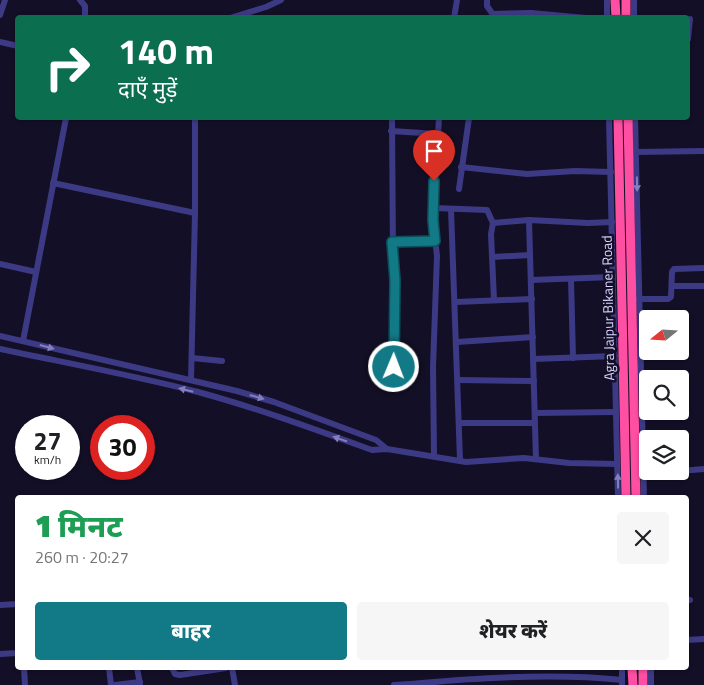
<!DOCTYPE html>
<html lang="hi">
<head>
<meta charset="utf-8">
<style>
  :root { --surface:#fff; --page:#f6f6f6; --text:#202124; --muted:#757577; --accent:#127987 }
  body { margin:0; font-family:"Titillium Web","Noto Sans Devanagari",sans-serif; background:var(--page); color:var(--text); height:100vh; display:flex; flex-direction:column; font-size:19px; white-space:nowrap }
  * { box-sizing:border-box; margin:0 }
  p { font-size:16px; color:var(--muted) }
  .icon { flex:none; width:28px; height:28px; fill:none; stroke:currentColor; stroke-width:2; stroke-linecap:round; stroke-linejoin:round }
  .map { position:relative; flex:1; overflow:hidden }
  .side { position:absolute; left:15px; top:495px; width:674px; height:175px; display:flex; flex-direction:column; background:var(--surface); border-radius:5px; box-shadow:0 1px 4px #0004 }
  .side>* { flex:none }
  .guide { position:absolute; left:15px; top:15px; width:675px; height:105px; border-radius:5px; box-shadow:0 1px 4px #0004; background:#0b6e4f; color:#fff; overflow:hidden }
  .needle { width:32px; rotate:252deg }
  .controls { position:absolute; left:639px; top:310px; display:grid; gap:10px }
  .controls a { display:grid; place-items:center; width:50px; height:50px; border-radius:5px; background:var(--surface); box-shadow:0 1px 4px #0004; font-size:25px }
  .speed { position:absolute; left:15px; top:415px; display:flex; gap:10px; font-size:25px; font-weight:700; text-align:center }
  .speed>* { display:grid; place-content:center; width:65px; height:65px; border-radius:50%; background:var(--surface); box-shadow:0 1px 4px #0004; line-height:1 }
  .speed small { font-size:12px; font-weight:400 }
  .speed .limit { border:8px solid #d22; background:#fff; color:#111 }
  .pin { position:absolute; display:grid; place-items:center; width:42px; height:42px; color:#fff; margin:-51px -21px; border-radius:50% 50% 50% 0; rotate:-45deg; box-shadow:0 0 5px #0007 }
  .pin .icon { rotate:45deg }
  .me { position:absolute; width:55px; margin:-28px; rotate:1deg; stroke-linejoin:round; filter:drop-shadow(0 0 4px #0008) }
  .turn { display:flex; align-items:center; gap:18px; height:105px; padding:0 20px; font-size:22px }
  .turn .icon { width:65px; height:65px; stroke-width:2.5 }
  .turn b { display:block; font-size:35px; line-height:42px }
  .round { display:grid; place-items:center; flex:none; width:52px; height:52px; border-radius:5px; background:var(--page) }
  .headline { display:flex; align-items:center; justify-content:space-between; height:85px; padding:0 20px }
  h1 { font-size:30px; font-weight:800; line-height:38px; color:#1e9e55 }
  .button { display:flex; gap:10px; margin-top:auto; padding:10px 20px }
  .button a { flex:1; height:58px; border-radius:5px; background:var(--accent); color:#fff; font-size:20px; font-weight:800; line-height:58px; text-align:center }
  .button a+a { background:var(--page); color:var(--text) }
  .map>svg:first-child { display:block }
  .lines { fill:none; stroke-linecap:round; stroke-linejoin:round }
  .minor { stroke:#3d3a85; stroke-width:6 }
  .highway { stroke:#ff4fa3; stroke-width:9 }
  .oneway { fill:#837fbc }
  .route-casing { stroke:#0c4f58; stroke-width:12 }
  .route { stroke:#127987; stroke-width:9 }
  .labels { text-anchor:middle; stroke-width:5; stroke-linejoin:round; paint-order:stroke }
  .street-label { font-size:14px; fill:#d9d4ff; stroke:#130f26 }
</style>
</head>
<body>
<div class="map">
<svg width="704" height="685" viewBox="0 0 704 685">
  <rect width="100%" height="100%" fill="#130f26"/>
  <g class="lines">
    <g class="minor">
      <path d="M80 0 85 6V18"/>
      <path d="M487 0V6L494 16"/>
      <path d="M607 0V18"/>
      <path d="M634 0V18"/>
      <path d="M493 14 531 13 586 18"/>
      <path d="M0 15 5 0"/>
      <path d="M230 18 266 7 281 0"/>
      <path d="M454 18 457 0"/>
      <path d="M688 39 690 19"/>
      <path d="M0 42 18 46"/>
      <path d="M392 118 393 258 395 279 394 367"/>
      <path d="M609 118 618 498"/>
      <path d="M635 118 644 498"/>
      <path d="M391 131 438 134"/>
      <path d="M636 152 704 151"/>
      <path d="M461 167 527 174 575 171 611 172"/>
      <path d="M53 183 195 213"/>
      <path d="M459 189 469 118"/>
      <path d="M434 208 487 210 493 223 529 220 588 223 612 222"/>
      <path d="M451 209 460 460"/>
      <path d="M529 220 536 459"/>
      <path d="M493 223 491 234 494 300"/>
      <path d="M393 242 435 241"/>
      <path d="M492 257 530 255"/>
      <path d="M0 264 36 272"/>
      <path d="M571 279 573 358"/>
      <path d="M531 280 613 277"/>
      <path d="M672 286H704"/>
      <path d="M639 299H668L671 297 672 272 674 269 704 268"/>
      <path d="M456 302 532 299"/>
      <path d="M0 336 237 391 274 402 376 440 387 449"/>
      <path d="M23 341 66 118"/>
      <path d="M457 342 533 337"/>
      <path d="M0 349C66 363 132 375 198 392 257 408 314 429 372 450L387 449 466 462 524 458 569 463 617 464"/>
      <path d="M192 358 222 361"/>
      <path d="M533 359 615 356"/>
      <path d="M191 380 195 213V118"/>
      <path d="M458 380 534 381"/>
      <path d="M535 413 616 412"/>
      <path d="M459 423H535"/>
      <path d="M434 456 433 367 437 256 433 220 439 118"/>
      <path d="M680 471 704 469"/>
      <path d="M686 600H690"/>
      <path d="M0 605 18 604"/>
      <path d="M686 640 704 639"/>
      <path d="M0 654 18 653"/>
      <path d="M24 668 25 685"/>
      <path d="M109 668 111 685"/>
      <path d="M137 668 140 684"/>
      <path d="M172 668 175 674 180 675 226 668"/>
      <path d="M232 668 235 685"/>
      <path d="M622 668V685"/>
      <path d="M651 668V685"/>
      <path d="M115 685 140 682"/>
      <path d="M394 685C421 684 448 680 475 679 524 676 573 675 622 680"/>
    </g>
    <g class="highway">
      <path d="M615 0 616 18"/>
      <path d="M626 0V18"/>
      <path d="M618 118 626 498"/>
      <path d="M628 118 636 498"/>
      <path d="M632 668 633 685"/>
      <path d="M643 668V685"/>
    </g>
  </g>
  <defs><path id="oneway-solid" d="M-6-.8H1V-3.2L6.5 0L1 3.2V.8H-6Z" transform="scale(1.25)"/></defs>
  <g class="oneway">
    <use href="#oneway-solid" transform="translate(637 184) rotate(89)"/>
    <use href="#oneway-solid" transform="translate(47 347) rotate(15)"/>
    <use href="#oneway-solid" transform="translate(186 390) rotate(-166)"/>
    <use href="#oneway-solid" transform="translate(257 397) rotate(16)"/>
    <use href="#oneway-solid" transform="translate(340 439) rotate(-161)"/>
    <use href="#oneway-solid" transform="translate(618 481) rotate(-91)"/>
  </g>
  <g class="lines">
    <defs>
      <path id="route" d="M394 367 395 280 392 242 435 241 433 220 434 181"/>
    </defs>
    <use href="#route" class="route-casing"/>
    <use href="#route" class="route"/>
  </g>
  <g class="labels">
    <g class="street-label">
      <text transform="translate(608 308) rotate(-91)" y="5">Agra Jaipur Bikaner Road</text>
    </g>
  </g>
</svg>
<div class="controls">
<a><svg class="needle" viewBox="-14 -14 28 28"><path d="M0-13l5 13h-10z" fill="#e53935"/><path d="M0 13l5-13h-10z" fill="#757577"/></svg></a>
<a><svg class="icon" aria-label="search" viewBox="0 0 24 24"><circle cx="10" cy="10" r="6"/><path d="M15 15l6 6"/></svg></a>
<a><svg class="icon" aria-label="layers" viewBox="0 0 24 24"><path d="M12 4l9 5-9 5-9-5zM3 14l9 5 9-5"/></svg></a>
</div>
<div class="speed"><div>27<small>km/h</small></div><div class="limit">30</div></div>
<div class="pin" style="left:434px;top:181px;background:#d93025"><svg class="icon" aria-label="arrive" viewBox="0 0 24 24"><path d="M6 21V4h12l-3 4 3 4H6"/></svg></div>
<svg class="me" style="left:394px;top:367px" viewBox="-20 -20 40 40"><circle r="17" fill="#127987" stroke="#fff" stroke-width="3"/><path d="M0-11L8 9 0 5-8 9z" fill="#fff"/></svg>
<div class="guide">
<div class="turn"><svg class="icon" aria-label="right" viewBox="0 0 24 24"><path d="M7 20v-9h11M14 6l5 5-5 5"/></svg><div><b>140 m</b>दाएँ मुड़ें</div></div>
</div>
<section class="side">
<div class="headline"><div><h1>1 मिनट</h1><p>260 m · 20:27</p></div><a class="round"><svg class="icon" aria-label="close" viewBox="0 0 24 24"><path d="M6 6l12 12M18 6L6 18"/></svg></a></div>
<div class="button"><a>बाहर</a><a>शेयर करें</a></div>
</section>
</div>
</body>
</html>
